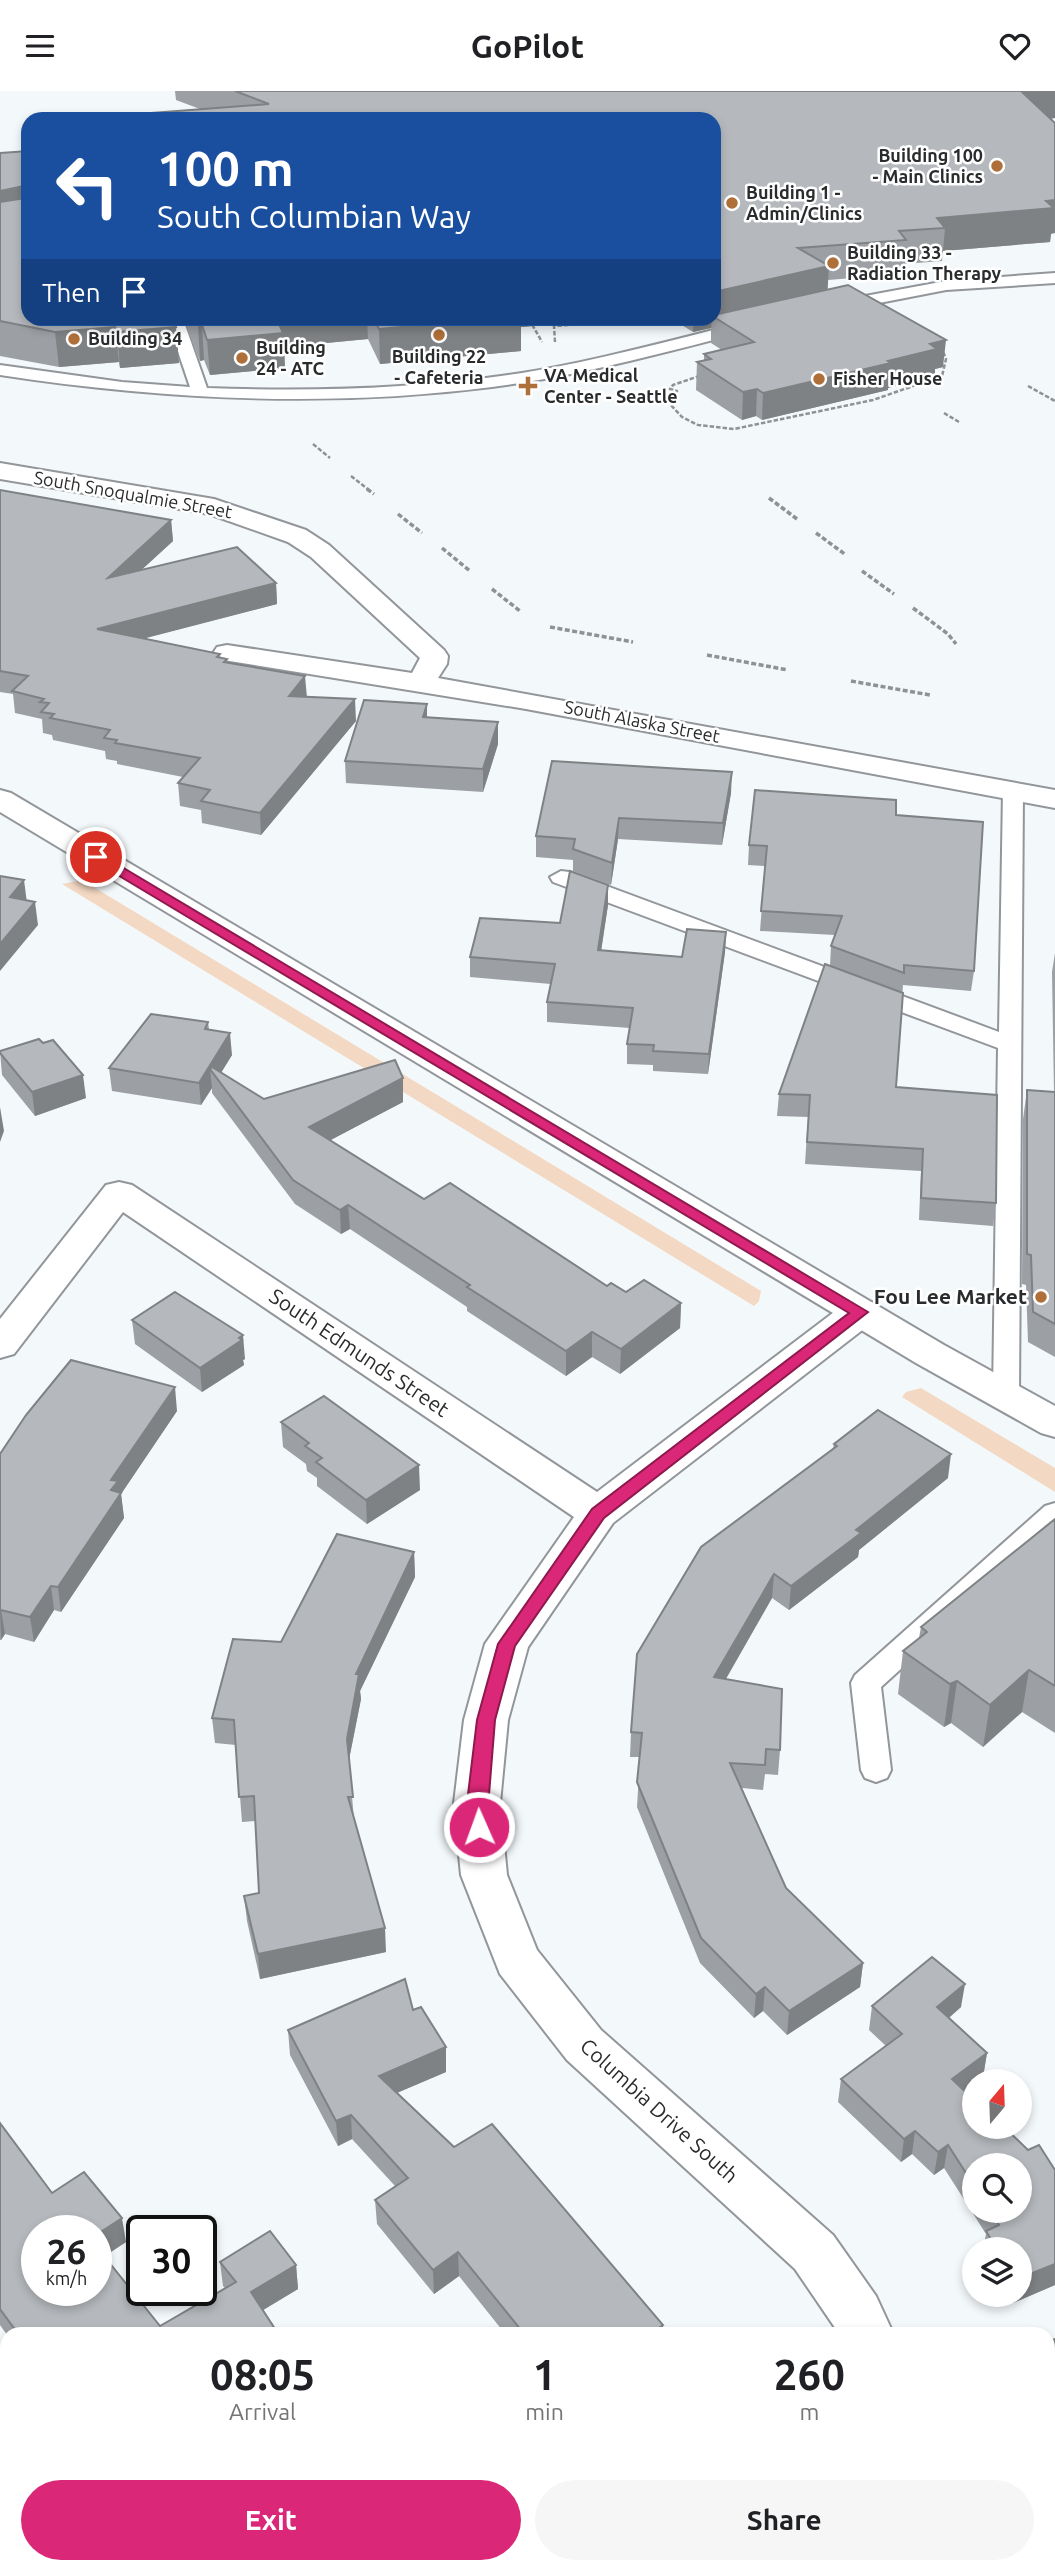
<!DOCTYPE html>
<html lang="en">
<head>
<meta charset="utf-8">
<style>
  :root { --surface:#fff; --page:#f6f6f6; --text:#202124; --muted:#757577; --accent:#db2777 }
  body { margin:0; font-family:Ubuntu,sans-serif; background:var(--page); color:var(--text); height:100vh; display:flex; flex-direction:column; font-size:26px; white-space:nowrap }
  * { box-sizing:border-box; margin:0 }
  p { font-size:23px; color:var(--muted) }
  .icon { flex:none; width:38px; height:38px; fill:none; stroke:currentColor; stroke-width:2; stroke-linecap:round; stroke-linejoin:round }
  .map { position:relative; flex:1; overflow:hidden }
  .side { position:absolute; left:0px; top:2236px; width:1055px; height:247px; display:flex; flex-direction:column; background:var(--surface); border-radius:21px 21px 0 0; box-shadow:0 4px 10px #0003 }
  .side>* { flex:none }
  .top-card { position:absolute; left:21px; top:21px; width:700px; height:214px; border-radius:21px; box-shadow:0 4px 10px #0003; background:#1a4fa0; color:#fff; overflow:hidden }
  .needle { width:46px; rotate:19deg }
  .fabs { position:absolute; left:962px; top:1978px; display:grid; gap:14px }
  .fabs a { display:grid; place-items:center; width:70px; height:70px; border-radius:50%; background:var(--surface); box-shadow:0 4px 10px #0003; font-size:35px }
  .speed { position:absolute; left:21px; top:2124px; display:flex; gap:14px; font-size:35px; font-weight:700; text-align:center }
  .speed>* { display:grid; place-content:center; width:91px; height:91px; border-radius:50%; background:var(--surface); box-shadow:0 4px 10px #0003; line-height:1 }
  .speed small { font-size:18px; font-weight:400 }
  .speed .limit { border:4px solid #111; border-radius:10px; background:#fff; color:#111 }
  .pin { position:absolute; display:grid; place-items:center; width:60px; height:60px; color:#fff; margin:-30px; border:4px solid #fff; border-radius:50%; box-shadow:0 2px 7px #0007 }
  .me { position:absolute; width:77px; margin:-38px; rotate:358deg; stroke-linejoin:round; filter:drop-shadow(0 0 5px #0008) }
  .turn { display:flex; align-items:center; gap:24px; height:147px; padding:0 21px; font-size:32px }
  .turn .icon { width:91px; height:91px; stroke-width:2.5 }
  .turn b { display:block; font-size:49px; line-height:60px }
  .then { display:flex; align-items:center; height:66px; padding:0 21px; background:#0003; gap:14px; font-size:26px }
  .eta { display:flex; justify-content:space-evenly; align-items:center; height:119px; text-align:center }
  .eta b { font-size:42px; font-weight:600; line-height:49px }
  .cta { display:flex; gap:14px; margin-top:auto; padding:14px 21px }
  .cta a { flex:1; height:80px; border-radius:42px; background:var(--accent); color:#fff; font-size:28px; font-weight:600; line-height:80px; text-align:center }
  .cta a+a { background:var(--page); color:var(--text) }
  header { display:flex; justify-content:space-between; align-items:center; height:91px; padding:0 21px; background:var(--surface); font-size:32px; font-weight:600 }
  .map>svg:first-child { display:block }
  .green { fill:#f3d8c3 }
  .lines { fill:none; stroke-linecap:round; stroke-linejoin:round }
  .service-casing { stroke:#92969a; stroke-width:4 }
  .minor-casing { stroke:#92969a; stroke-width:4 }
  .secondary-casing { stroke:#92969a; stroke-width:4 }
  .path-far1 { stroke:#8f9294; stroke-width:2.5; stroke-dasharray:4.5 2; stroke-linecap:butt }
  .path { stroke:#8f9294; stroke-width:3.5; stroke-dasharray:5 2.5; stroke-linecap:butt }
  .service { fill:#fff; fill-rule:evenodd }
  .minor { fill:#fff; fill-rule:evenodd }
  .secondary { fill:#fff; fill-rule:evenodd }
  .wall { fill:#9c9fa3; fill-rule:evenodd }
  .shaded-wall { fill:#7f8284 }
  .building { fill:#b5b9bd; stroke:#7f8284; stroke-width:2 }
  .route { fill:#db2777; stroke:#8e194d; stroke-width:2 }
  .poi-dot { fill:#af6f38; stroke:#fff; stroke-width:2.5 }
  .labels { text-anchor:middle; stroke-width:5; stroke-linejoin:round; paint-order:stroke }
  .far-poi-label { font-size:18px; font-weight:bold; fill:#292b2c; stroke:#fff; text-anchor:start }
  .far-street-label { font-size:18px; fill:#292b2c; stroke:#fff }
  .poi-label { font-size:21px; font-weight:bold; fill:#292b2c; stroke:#fff; text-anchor:end }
  .street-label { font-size:21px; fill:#292b2c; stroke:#fff }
</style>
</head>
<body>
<header><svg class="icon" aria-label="menu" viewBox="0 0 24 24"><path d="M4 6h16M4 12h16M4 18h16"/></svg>GoPilot<svg class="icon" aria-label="heart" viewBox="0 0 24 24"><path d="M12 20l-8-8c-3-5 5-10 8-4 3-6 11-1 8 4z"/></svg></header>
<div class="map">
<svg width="1055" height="2483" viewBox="0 0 1055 2483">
  <rect width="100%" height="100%" fill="#f3f8fb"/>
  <g class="green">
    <path d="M82 789 761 1200 759 1210 754 1215 62 793Z"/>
    <path d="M921 1297 1055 1377V1401L902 1306 906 1301Z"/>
  </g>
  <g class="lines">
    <defs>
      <g id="service">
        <path d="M1055 182V192L946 199 838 220 830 215 838 210 946 190Z"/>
        <path d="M167 228H183L207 297C312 301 418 298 522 282 597 270 671 249 746 231L754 236 752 239C666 261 580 285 492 296 327 317 164 309 0 284V274L122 291 190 296Z"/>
        <path d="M1013 694 1023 700 1019 1304 1016 1310 1006 1313 996 1310 993 1304 998 957 553 791 550 786 561 780 569 781 999 941 1003 700Z"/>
        <path d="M1055 1412V1438L881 1596 891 1679 887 1687 876 1691 865 1687 861 1679 851 1592 855 1584 1045 1415Z"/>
      </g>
      <g id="minor">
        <path d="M0 372 214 408 306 439 329 454 444 559 448 565 447 573 438 587 1055 699V717L526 618 217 568 213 562 217 556 227 554 412 582 420 567 311 466 288 451 209 423 0 388Z"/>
        <path d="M119 1091 132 1094 597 1401 846 1212 860 1209 874 1212 879 1221 874 1230 613 1432 528 1556 508 1629 500 1712 507 1784 537 1859 601 1939 833 2144 876 2205 894 2244H840L795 2178 567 1969 500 1883 461 1784 454 1712 464 1629 485 1553 574 1426 123 1121 14 1263 0 1267V1228L106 1094Z"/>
        <rect x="879" y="2476" width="58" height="7"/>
      </g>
      <path id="secondary" d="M0 699 11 702 944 1254 1055 1315V1346L1041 1342 916 1272 0 721Z"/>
    </defs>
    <use href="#service" class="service-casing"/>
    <use href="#minor" class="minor-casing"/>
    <use href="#secondary" class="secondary-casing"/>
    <g class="path-far1">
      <path d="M529 228 542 251"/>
      <path d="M877 240 898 241 942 258 946 268 942 285 873 309 734 338 698 334 682 326 669 312 677 300 670 298 673 294 711 281 720 270 785 253 792 257Z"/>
      <path d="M555 251 554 235 583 233"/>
      <path d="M1028 295 1055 310"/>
      <path d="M944 322 959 331"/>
      <path d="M313 353 330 367"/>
      <path d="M351 385 369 399"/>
    </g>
    <g class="path">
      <path d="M367 398 374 403"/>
      <path d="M769 407 797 428"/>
      <path d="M398 423 422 442"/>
      <path d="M816 442 846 464"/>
      <path d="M442 457 470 480"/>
      <path d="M862 480 894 503"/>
      <path d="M492 498 520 520"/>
      <path d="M913 517 948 543 956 553"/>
      <path d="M550 536 633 551"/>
      <path d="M707 564 788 579"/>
      <path d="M851 590 930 604"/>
    </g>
    <use href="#service" class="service"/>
    <use href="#minor" class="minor"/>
    <use href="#secondary" class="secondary"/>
  </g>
  <g class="wall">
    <path d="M175 0H1055V27L1051 28V143L1050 151 943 160 942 170 904 173 903 183 828 189 827 199 943 276 935 278V285L888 297V299L762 329 756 325 742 329 696 299 697 271 704 270V263L722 259 711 252V237L693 241 672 228H714V28L200 18 176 9Z"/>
    <path d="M0 62 176 236 179 272 120 277 119 271 59 276 0 265Z"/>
    <path d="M184 228H616L521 236V260L380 273 368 248 284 256 285 277 210 284 204 269 200 270Z"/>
    <path d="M0 399 171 429 173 450 141 479 276 492 277 513 144 547 220 563V567L227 568 228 572 307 606 356 630 261 744 202 732 201 719 180 715 178 692 183 686 117 673V670L106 668 105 660 53 649 52 644 43 642 42 628 15 622 13 603 0 601Z"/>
    <path d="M427 613V627L498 653 483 701 346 692 345 670Z"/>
    <path d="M731 702 722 754 618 748 611 794 573 780V769L536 766V745Z"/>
    <path d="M896 724 974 880 971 900 903 894 896 996 996 1112 993 1135 919 1129 921 1080 805 1073 808 1026 777 1025 779 1003 830 875 831 855 835 844 760 840 765 775 748 774 749 754Z"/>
    <path d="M608 794V814L601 860 682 866 726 841 725 861 708 983 653 980V974L627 973V953L630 937 547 931V911L551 893 470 886V866L560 832Z"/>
    <path d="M1055 862V1266L1028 1251 1026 1194 1022 1193 1023 1028 1027 999 1054 1001 1052 881Z"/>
    <path d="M208 931 209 938 232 964 221 981 264 1008 403 987V1011L330 1049 424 1108 607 1195 626 1201 681 1212 680 1237 620 1283 592 1266 566 1285 467 1220V1216L350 1138 341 1143 295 1113 212 1002V997L201 1014 112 1000 109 977Z"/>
    <path d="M0 960 86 1007 35 1025 2 984Z"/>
    <path d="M132 1229 245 1268 243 1269 244 1274 202 1301 135 1253Z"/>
    <path d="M177 1320 121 1403 124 1427 61 1521 54 1519 34 1551 5 1543 1 1549H0V1363Z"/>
    <path d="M281 1331 420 1399 367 1433 317 1395V1387L307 1380 306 1373 283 1356Z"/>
    <path d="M834 1353 948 1387 859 1459 858 1466 789 1519 772 1507 726 1588 780 1659 778 1684 765 1683 763 1699 742 1697 786 1797 863 1872 860 1896 787 1944 763 1920 754 1927 700 1872 637 1716 640 1666H630L631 1641 833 1357Z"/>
    <path d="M1055 1428V1642L1022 1621 983 1656 951 1632 944 1636 898 1603 903 1560 919 1547 921 1536Z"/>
    <path d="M414 1461 415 1486 360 1600 361 1608 349 1669 354 1729 386 1861 260 1888 247 1830 244 1805 259 1802 255 1730 242 1731 236 1654 215 1652 212 1627Z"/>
    <path d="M872 1915 961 1916 949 1927 987 1962 983 1986 975 1990V1992L964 2000 1028 2059 1055 2079V2194L1013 2212 1007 2203H1020V2158H983L986 2143 944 2077 934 2084 912 2063 901 2071 838 2011 841 1988 886 1955 869 1939ZM975 2074 1020 2119H975Z"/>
    <path d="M413 1919 446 1956V1981L397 2002 454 2056 663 2234V2244H506L459 2185 434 2203 377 2133 375 2109 395 2095 352 2048 338 2055 290 1964 288 1939Z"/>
    <path d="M0 2032 52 2102 126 2151 104 2165 160 2235 225 2197 223 2195 220 2171 296 2174 298 2198 263 2219 279 2244H7L0 2234Z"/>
    <path d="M1055 2248V2311L1048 2279V2266L1052 2249Z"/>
    <path d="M1051 2432H1055V2483H1047L1046 2476H1048V2442Z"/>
    <path d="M178 2476H317L322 2483H179Z"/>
  </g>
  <g class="shaded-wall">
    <path d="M1020 0H1055V27L1017 31Z"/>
    <path d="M24 95 28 128 0 134V100Z"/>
    <path d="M1055 109V142L1051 143 1050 151 943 160 945 137 937 127Z"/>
    <path d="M829 175 827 209 714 226V201Z"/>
    <path d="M275 228H367L368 248 284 256 285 277 210 284 207 249Z"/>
    <path d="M488 228H616L521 236V260L380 273 379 238Z"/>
    <path d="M694 228H712L711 237 693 241Z"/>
    <path d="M198 234H202L204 269 200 270Z"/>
    <path d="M115 236 119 271 59 276 55 241Z"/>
    <path d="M176 236 179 272 120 277 117 241Z"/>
    <path d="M946 249 943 276 935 278V285L888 297V299L762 329 763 302Z"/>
    <path d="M757 298 756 325 742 329 743 301Z"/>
    <path d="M171 429 173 450 110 508 108 487Z"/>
    <path d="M276 492 277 513 100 559 97 538Z"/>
    <path d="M305 585 307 607 289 605Z"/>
    <path d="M355 608 356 630 261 744 260 722Z"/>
    <path d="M427 613V634L423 626Z"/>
    <path d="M498 631V653L483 701V678Z"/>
    <path d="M732 681 731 702 722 754 723 732Z"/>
    <path d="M619 727 618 748 611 794 612 772Z"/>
    <path d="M24 789 27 812 10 806Z"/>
    <path d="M608 794V814L598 880V859Z"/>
    <path d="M35 811 38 834 0 880V853Z"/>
    <path d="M726 841 725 861 708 983 709 963Z"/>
    <path d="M230 942 232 964 218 987 210 978 212 997 201 1014 199 992Z"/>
    <path d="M83 984 86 1007 35 1025 32 1001Z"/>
    <path d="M403 987V1011L310 1060 309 1036Z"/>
    <path d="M0 1016 4 1040 0 1051Z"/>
    <path d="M348 1114 350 1138 341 1143 340 1119Z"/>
    <path d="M681 1212 680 1237 620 1283 621 1258Z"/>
    <path d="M592 1241V1266L566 1285V1260Z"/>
    <path d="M243 1244 245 1268 243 1269 244 1274 202 1301 200 1277Z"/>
    <path d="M175 1296 177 1320 121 1403 124 1427 61 1521 58 1496 111 1389Z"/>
    <path d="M951 1363 948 1387 859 1459 858 1466 789 1519 791 1495 856 1439Z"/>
    <path d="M419 1374 420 1399 367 1433 366 1409Z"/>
    <path d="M414 1461 415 1486 360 1600 361 1608 348 1673 347 1648 356 1583Z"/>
    <path d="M774 1483 772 1507 713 1610 714 1586Z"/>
    <path d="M51 1495 54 1519 34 1551 30 1526Z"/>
    <path d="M1 1519 5 1543 1 1549 0 1520Z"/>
    <path d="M1029 1579 1022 1621 983 1656 990 1614Z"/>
    <path d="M957 1590 951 1632 944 1636 950 1593Z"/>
    <path d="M385 1837 386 1861 260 1888 258 1863Z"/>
    <path d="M863 1872 860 1896 787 1944 789 1920Z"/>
    <path d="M965 1893 961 1916 933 1940 937 1916Z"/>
    <path d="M765 1896 763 1920 754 1927 756 1903Z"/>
    <path d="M446 1956V1981L380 2009 379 1985Z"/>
    <path d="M987 1962 983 1986 977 1990H975V1992L948 2012 952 1988Z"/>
    <path d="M351 2024 352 2048 338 2055 336 2030Z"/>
    <path d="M915 2040 912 2063 901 2071 904 2048Z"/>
    <path d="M948 2054 944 2077 934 2084 938 2061Z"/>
    <path d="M122 2127 126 2151 96 2171V2144Z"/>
    <path d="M458 2161 459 2185 434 2203 433 2179Z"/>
    <path d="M1055 2173V2194L1013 2212 1014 2203H1020V2187Z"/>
    <path d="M296 2174 298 2198 253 2225 251 2201Z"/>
    <path d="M663 2234V2244H649Z"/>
  </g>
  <g class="building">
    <path d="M235 0H1021L1055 32V109L1046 110 1054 117 937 127 945 137 899 140 906 149 798 157 829 175 714 201V28H72L269 13Z"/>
    <path d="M28 60V228H173L176 236 117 241 115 236 55 241 0 230V111L26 107 24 95 0 100V62Z"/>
    <path d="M848 194 946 249 930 253 937 258 888 270 891 272 763 302 757 298 743 301 697 271 711 268 704 263 754 251 714 226V224Z"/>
    <path d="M195 228H277L283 242 207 249 202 234H198Z"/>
    <path d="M374 228H488L379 238Z"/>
    <path d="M0 399 171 429 108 487 237 456 276 492 97 538 220 563 217 566 227 568 224 571 305 585 289 605 355 608 260 722 201 710 210 699 178 692 200 667 115 652 117 649 104 647 110 639 50 627 54 623 41 621 49 612 40 611 44 608 12 600 28 585 0 580Z"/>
    <path d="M364 609 427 613 423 626 498 631 483 678 345 670Z"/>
    <path d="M552 670 732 681 723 732 619 727 612 772 573 758 575 748 536 745Z"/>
    <path d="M755 699 896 709V724L983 731 974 880 904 874V882L831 855 842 825 761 820 767 755 749 754Z"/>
    <path d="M570 780 608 794 598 859 682 866 687 838 726 841 709 963 653 960 654 954 627 953 633 917 547 911 555 873 470 866 480 827 560 832Z"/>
    <path d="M0 785 24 789 10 806 35 811 0 853Z"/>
    <path d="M825 873 903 902 896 996 997 1004 996 1112 921 1107 923 1058 807 1051 810 1004 779 1003Z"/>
    <path d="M151 923 208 931 205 938 230 942 199 992 109 977Z"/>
    <path d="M39 948 43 952 53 949 83 984 32 1001 0 962V960Z"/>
    <path d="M395 969 403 987 309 1036 424 1108 450 1092 607 1195 611 1192 626 1201 644 1189 681 1212 621 1258 592 1241 566 1260 467 1196 470 1194 348 1114 340 1119 293 1089 210 978 212 976 264 1008Z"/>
    <path d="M1027 999 1055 1001V1233L1033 1221 1031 1164 1027 1163Z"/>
    <path d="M175 1201 243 1244 239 1247 242 1249 200 1277 132 1229Z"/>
    <path d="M71 1269 175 1296 111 1389 118 1390 111 1399 121 1402 58 1496 51 1495 30 1526 1 1519 0 1520V1363L26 1324Z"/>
    <path d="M324 1305 419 1374 366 1409 316 1371 322 1367 305 1355 309 1352 281 1331Z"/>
    <path d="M878 1319 951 1363 856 1439 861 1442 791 1495 774 1483 714 1586 782 1598 780 1659 766 1658 765 1674 730 1672 786 1797 863 1872 789 1920 765 1896 756 1903 701 1847 637 1691 642 1642 631 1641 637 1563 701 1456 837 1355 834 1353Z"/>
    <path d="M1055 1428V1595L1029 1579 990 1614 957 1590 950 1593 903 1560 927 1541 921 1536Z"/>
    <path d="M337 1443 414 1461 356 1583H359L347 1648 353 1706H348L385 1837 258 1863 244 1805 259 1802 254 1705 239 1706 234 1629 212 1627 233 1548 281 1551Z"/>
    <path d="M932 1866 965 1893 937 1916 987 1962 952 1988 975 2010V2035H1003L1028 2059 1039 2054 1055 2079V2173L1020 2187V2158H997L986 2140 999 2134 990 2119H1020V2074H975V2096L948 2054 938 2061 915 2040 904 2048 841 1988 902 1943 872 1915Z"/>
    <path d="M405 1888 413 1919 421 1916 446 1956 379 1985 454 2056 492 2033 663 2234 649 2244H525L458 2161 433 2179 375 2109 408 2087 351 2024 336 2030 288 1939Z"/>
    <path d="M0 2032 52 2102 84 2081 122 2127 96 2144V2140H37V2200H96V2155L160 2235 236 2191 220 2171 270 2140 296 2174 251 2201 279 2244H19L0 2218Z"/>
    <path d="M1055 2248V2262L1052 2249Z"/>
    <path d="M1051 2432H1055V2479H1053Z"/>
    <path d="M186 2476H317L322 2483H191Z"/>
    <path d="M332 2476H368L373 2483H323Z"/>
    <path d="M546 2476H739V2483H545Z"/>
  </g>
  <path class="route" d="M91 763H100L868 1221 604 1427 515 1555 495 1629 486 1741H472L467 1712 477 1629 498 1553 592 1418 849 1222 91 768Z"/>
  <g class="poi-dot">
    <circle cx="997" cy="75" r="7"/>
    <circle cx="732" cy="112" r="7"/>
    <circle cx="833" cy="172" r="7"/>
    <circle cx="439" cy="244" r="7"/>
    <circle cx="74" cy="248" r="7"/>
    <circle cx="242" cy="267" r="7"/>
    <circle cx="819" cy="288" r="7"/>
    <path d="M524.5 284.5h7v7h7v7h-7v7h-7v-7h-7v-7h7z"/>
    <circle cx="1041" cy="1206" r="7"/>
  </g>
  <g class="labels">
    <g class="far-poi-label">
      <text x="983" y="71" text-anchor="end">Building 100<tspan x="983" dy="21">- Main Clinics</tspan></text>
      <text x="746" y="108">Building 1 -<tspan x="746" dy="21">Admin/Clinics</tspan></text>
      <text x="847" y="168">Building 33 -<tspan x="847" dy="21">Radiation Therapy</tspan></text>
      <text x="88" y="254">Building 34</text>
      <text x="256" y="263">Building<tspan x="256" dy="21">24 - ATC</tspan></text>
      <text x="439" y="272" text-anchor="middle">Building 22<tspan x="439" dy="21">- Cafeteria</tspan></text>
      <text x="544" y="291">VA Medical<tspan x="544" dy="21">Center - Seattle</tspan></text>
      <text x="833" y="294">Fisher House</text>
    </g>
    <g class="far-street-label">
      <text transform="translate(133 404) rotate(10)" y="6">South Snoqualmie Street</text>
      <text transform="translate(642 631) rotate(11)" y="6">South Alaska Street</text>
    </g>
    <g class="poi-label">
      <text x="1027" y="1213">Fou Lee Market</text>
    </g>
    <g class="street-label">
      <text transform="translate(359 1262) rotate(34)" y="7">South Edmunds Street</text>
      <text transform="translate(659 2020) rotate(42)" y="7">Columbia Drive South</text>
    </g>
  </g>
</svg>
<div class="fabs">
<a><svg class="needle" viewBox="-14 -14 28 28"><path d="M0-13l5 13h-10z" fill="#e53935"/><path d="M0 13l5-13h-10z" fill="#757577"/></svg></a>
<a><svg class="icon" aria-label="search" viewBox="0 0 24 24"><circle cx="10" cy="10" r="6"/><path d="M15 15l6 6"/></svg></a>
<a><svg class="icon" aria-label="layers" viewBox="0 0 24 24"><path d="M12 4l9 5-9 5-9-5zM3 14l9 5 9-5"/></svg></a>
</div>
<div class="speed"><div>26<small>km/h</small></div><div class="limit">30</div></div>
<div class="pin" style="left:96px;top:766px;background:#d93025"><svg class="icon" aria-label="arrive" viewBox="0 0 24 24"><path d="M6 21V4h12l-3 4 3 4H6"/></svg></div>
<svg class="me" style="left:479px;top:1736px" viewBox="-20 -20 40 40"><circle r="17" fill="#db2777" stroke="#fff" stroke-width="3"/><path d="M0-11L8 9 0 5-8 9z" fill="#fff"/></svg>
<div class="top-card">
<div class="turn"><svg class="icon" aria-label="left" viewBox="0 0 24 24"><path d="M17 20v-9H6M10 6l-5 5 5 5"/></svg><div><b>100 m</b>South Columbian Way</div></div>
<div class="then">Then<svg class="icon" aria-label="arrive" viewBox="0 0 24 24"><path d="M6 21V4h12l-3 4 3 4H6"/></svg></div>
</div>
<section class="side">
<div class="eta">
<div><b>08:05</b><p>Arrival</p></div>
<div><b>1</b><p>min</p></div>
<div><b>260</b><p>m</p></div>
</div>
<div class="cta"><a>Exit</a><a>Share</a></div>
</section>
</div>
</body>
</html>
